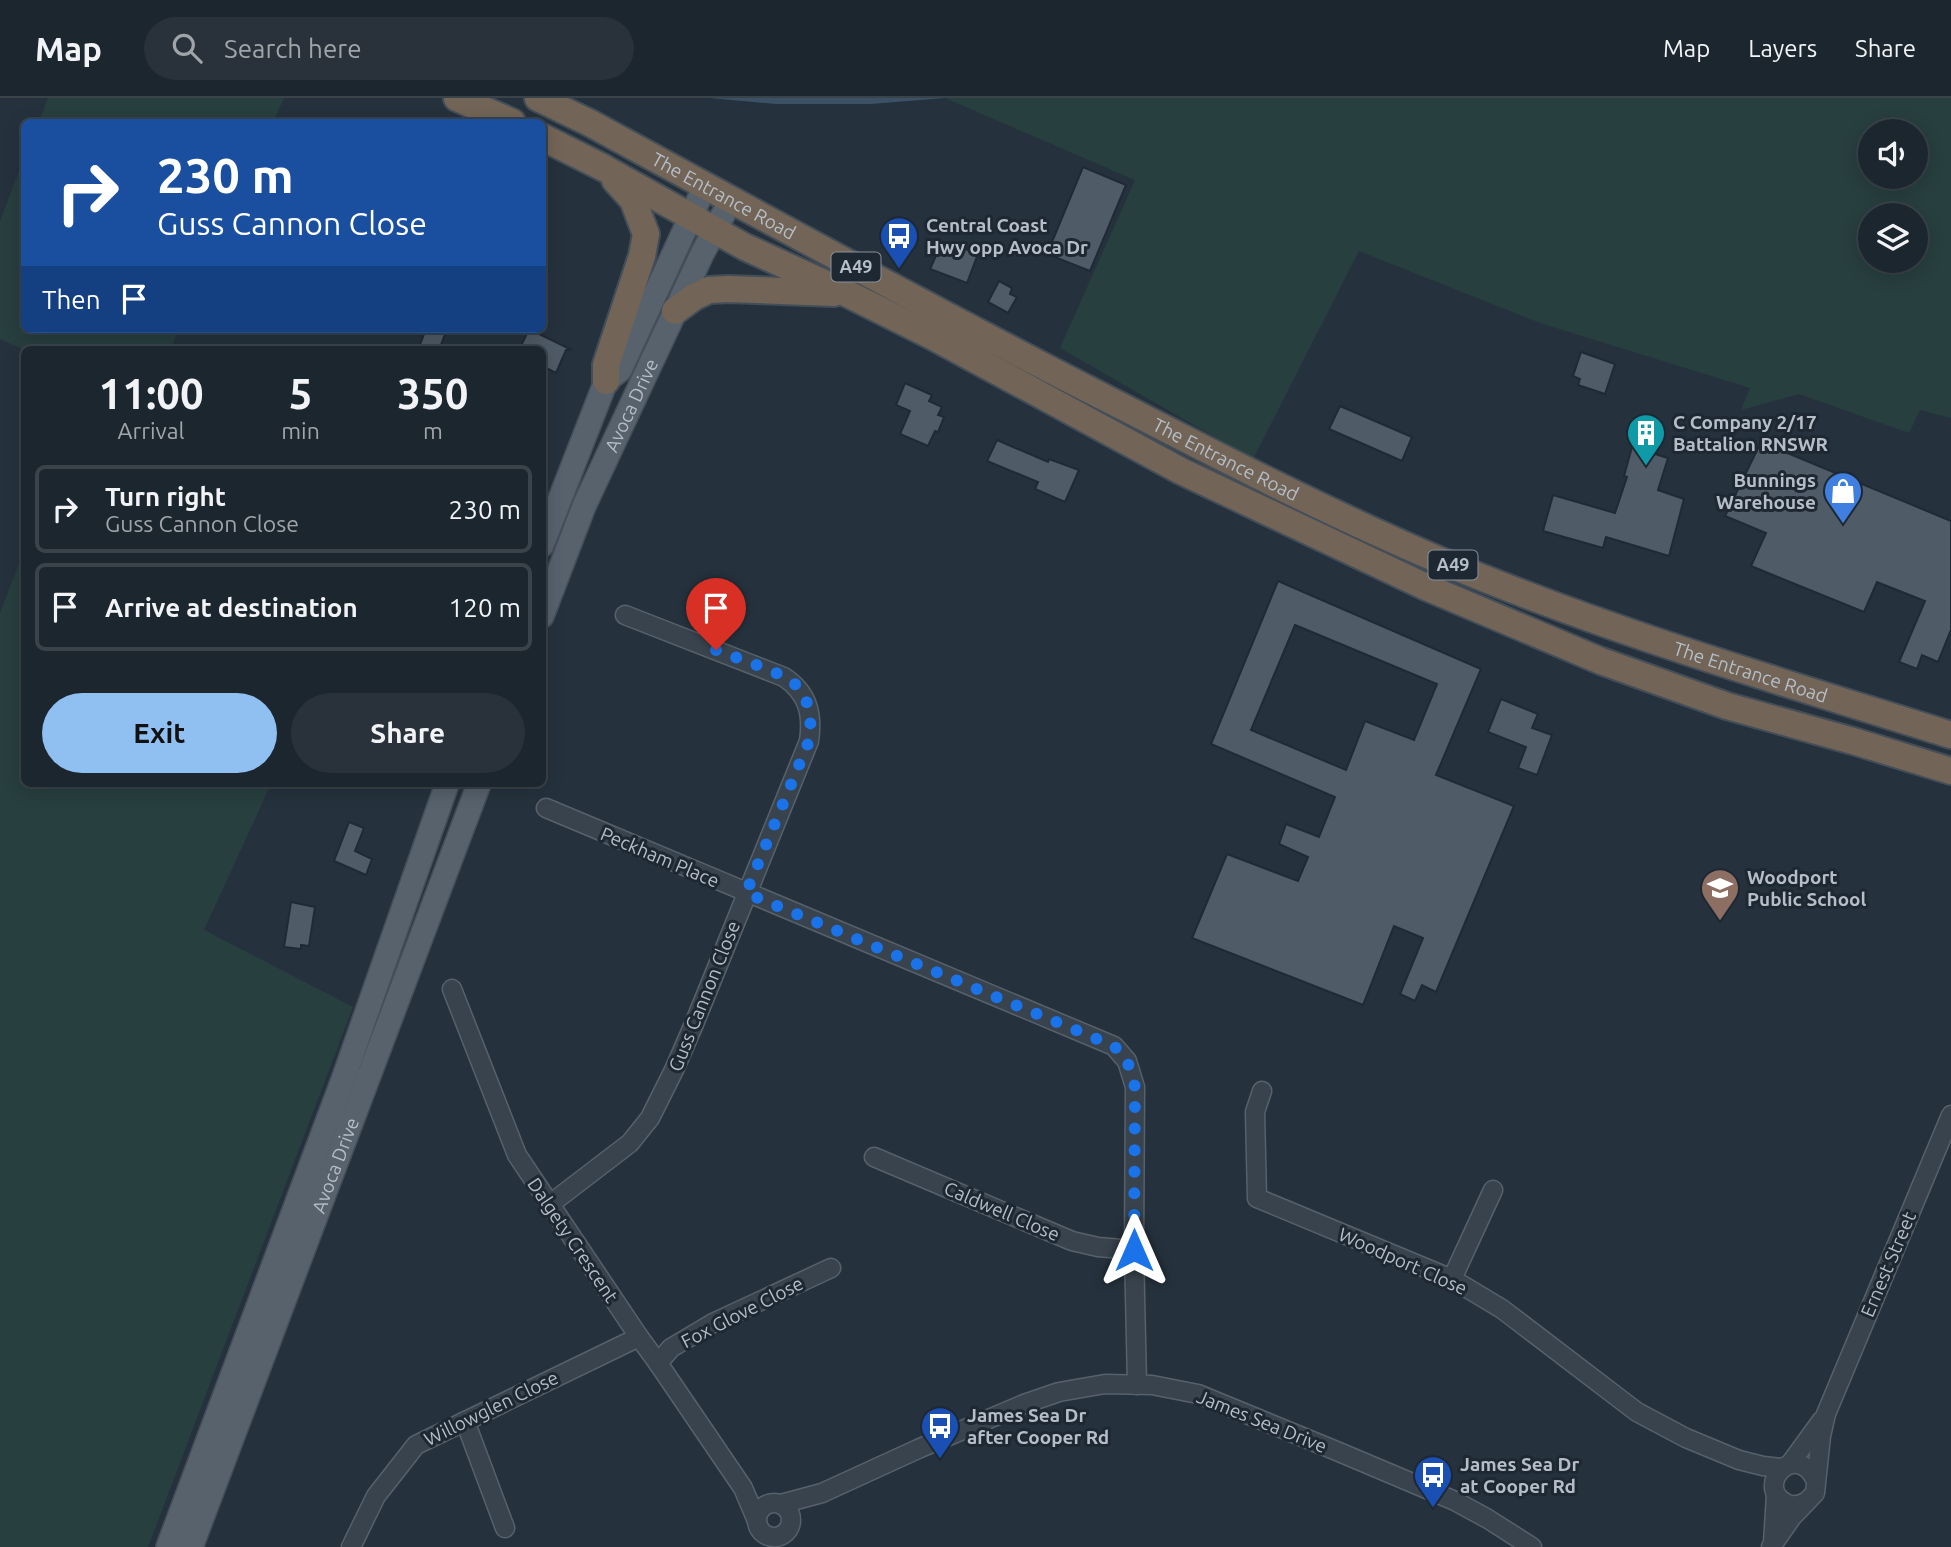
<!DOCTYPE html>
<html lang="en">
<head>
<meta charset="utf-8">
<style>
  :root { --surface:#1c262e; --page:#29323a; --text:#f1f3f6; --muted:#a0a5aa; --line:#3a434a; --accent:#90c0f2 }
  body { margin:0; font-family:Ubuntu,sans-serif; background:var(--page); color:var(--text); height:100vh; display:flex; flex-direction:column; font-size:26px; white-space:nowrap }
  * { box-sizing:border-box; margin:0 }
  p { font-size:23px; color:var(--muted) }
  .icon { flex:none; width:38px; height:38px; fill:none; stroke:currentColor; stroke-width:2; stroke-linecap:round; stroke-linejoin:round }
  .map { position:relative; flex:1; overflow:hidden }
  .drawer { position:absolute; left:21px; top:248px; width:525px; height:441px; display:flex; flex-direction:column; background:var(--surface); border-radius:10px; box-shadow:0 4px 18px #0003,0 0 0 2px var(--line) }
  .drawer>* { flex:none }
  .hud { position:absolute; left:21px; top:21px; width:525px; height:214px; border-radius:10px; box-shadow:0 4px 18px #0003,0 0 0 2px var(--line); background:#1a4fa0; color:#fff; overflow:hidden }
  .buttons { position:absolute; left:1858px; top:21px; display:grid; gap:14px }
  .buttons a { display:grid; place-items:center; width:70px; height:70px; border-radius:50%; background:var(--surface); box-shadow:0 4px 18px #0003,0 0 0 2px var(--line); font-size:35px }
  .pin { position:absolute; display:grid; place-items:center; width:60px; height:60px; color:#fff; margin:-72px -30px; border-radius:50% 50% 50% 0; rotate:-45deg; box-shadow:0 0 7px #0007 }
  .pin .icon { rotate:45deg }
  .me { position:absolute; width:77px; margin:-38px; rotate:0deg; stroke-linejoin:round; filter:drop-shadow(0 0 5px #0008) }
  .turn { display:flex; align-items:center; gap:24px; height:147px; padding:0 21px; font-size:32px }
  .turn .icon { width:91px; height:91px; stroke-width:2.5 }
  .turn b { display:block; font-size:49px; line-height:60px }
  .then { display:flex; align-items:center; height:66px; padding:0 21px; background:#0003; gap:14px; font-size:26px }
  .eta { display:flex; justify-content:space-evenly; align-items:center; height:119px; text-align:center }
  .eta b { font-size:42px; font-weight:700; line-height:49px }
  .primary-button { display:flex; gap:14px; margin-top:auto; padding:14px 21px }
  .primary-button a { flex:1; height:80px; border-radius:42px; background:var(--accent); color:#111; font-size:28px; font-weight:700; line-height:80px; text-align:center }
  .primary-button a+a { background:var(--page); color:var(--text) }
  ul { padding:0; list-style:none }
  li { display:flex; align-items:center; gap:21px; height:88px; margin:0 14px 10px; padding:0 7px; border:4px solid var(--line); border-radius:10px }
  li div { flex:1 }
  li b { display:block; font-size:26px }
  li em { font-style:normal }
  header { display:flex; align-items:center; gap:42px; box-sizing:border-box; height:98px; padding:0 35px; background:var(--surface); border-bottom:2px solid var(--line) }
  header strong { font-size:33px }
  nav { display:flex; gap:38px; margin-inline-start:auto; font-size:24px }
  .search { width:490px; height:63px; background:var(--page); display:flex; align-items:center; gap:18px; box-sizing:border-box; padding:0 24px; border-radius:38px; color:var(--muted); font-size:26px }
  .map>svg:first-child { display:block }
  .green { fill:#283f3f; fill-rule:evenodd }
  .water { fill:#3c5165 }
  .building { fill:#4f5b67; stroke:#202a34; stroke-width:2; fill-rule:evenodd }
  .lines { fill:none; stroke-linecap:round; stroke-linejoin:round }
  .minor-casing { stroke:#57616b; stroke-width:21 }
  .major-casing { stroke:#454f59; stroke-width:26 }
  .highway-casing { stroke:#444e58; stroke-width:30 }
  .minor { stroke:#39434d; stroke-width:18 }
  .major { stroke:#57626d; stroke-width:23 }
  .highway { stroke:#726557; stroke-width:26 }
  .route { stroke:#1a73e8; stroke-width:12; stroke-dasharray:0 21.6 }
  .labels { text-anchor:middle; stroke-width:6; stroke-linejoin:round; paint-order:stroke }
  .shield { fill:#1e2832; stroke:#88919b; stroke-width:2 }
  .shield-label { font-size:18px; font-weight:bold; fill:#b5bec8 }
  .street-label { font-size:19px; fill:#b5bec8; stroke:#1e2832 }
  .poi-label { font-size:19px; font-weight:bold; fill:#b5bec8; stroke:#1e2832; text-anchor:start }
</style>
</head>
<body>
<header>
<strong>Map</strong>
<div class="search"><svg class="icon" aria-label="search" viewBox="0 0 24 24"><circle cx="10" cy="10" r="6"/><path d="M15 15l6 6"/></svg>Search here</div>
<nav><a>Map</a><a>Layers</a><a>Share</a></nav>
</header>
<div class="map">
<svg width="1951" height="1449" viewBox="0 0 1951 1449">
  <rect width="100%" height="100%" fill="#25323d"/>
  <g class="green">
    <path d="M48 0H284L273 24H39Z"/>
    <path d="M945 0H1951V320L1920 312 1909 335 1799 296 1741 312 1750 290 1540 225 1359 153 1253 361 1060 250 1135 82ZM1871 33H1916V79H1871ZM1871 117H1916V163H1871Z"/>
    <path d="M24 60V231H179L170 252H24L0 241V123Z"/>
    <path d="M24 452V686H271L204 832 353 909 148 1449H0V515Z"/>
  </g>
  <path class="water" d="M710 0H945L871 6H776Z"/>
  <g class="building">
    <path d="M1083 69 1126 87 1090 173 1047 156Z"/>
    <path d="M956 147 978 156 967 185 930 171 939 151 952 156Z"/>
    <path d="M999 183 1012 190 1010 196 1017 199 1008 215 988 204Z"/>
    <path d="M426 231H447L439 252H418Z"/>
    <path d="M529 231 572 252H566L556 275 542 268V252H519Z"/>
    <path d="M1581 254 1615 266 1605 296 1578 287 1580 281 1573 278Z"/>
    <path d="M905 285 932 297 929 303 942 309 938 317 944 319 938 334 935 333 928 348 900 336 910 313 896 307Z"/>
    <path d="M1340 308 1412 339 1402 363 1329 331Z"/>
    <path d="M997 342 1048 364 1049 361 1079 372 1065 404 1035 391 1038 384 987 363Z"/>
    <path d="M1761 344 1951 423V532L1938 564 1922 557 1917 571 1899 564 1925 503 1877 484 1864 514 1751 468 1766 435 1725 418Z"/>
    <path d="M1632 349 1668 360 1658 392 1684 401 1669 458 1606 439 1603 450 1543 433 1553 397 1615 415 1627 379 1624 378Z"/>
    <path d="M1278 483 1481 571 1436 677 1514 708 1436 894 1422 887 1415 903 1400 896 1423 840 1394 828 1363 907 1192 840 1227 756 1298 783 1308 759 1279 746 1286 726 1319 739 1335 699 1211 646ZM1295 527 1437 586 1414 642 1365 623 1346 672 1251 632Z"/>
    <path d="M1501 601 1538 616 1532 630 1552 637 1537 677 1518 670 1526 649 1488 634Z"/>
    <path d="M349 724 364 730 355 753 372 761 366 777 334 763Z"/>
    <path d="M291 804 315 809 309 848 301 847V851L284 849Z"/>
  </g>
  <g class="lines">
    <defs>
      <g id="minor">
        <path d="M546 710 1114 948 1127 963 1135 989 1134 1152 1137 1287"/>
        <path d="M452 891 517 1057 639 1239 658 1265 743 1390 757 1423"/>
        <path d="M1262 993 1255 1014 1257 1100 1452 1181 1502 1211 1637 1314 1686 1340 1739 1362 1763 1368 1782 1370"/>
        <path d="M874 1059 1072 1143 1098 1149 1134 1152"/>
        <path d="M549 1107 630 1045 650 1020 674 972 694 926 809 643C813 616 808 595 784 579L625 517"/>
        <path d="M1452 1181 1493 1092"/>
        <path d="M658 1265 671 1250 713 1225 831 1170"/>
        <path d="M465 1323 505 1430"/>
        <path d="M1790 1366 1822 1322"/>
        <path d="M1806 1404C1798 1408 1791 1409 1784 1404 1755 1386 1796 1343 1815 1381"/>
        <circle cx="774" cy="1422" r="17"/>
        <path d="M781 1406 822 1395 918 1351 1024 1306 1059 1294 1105 1286 1152 1287 1198 1296 1339 1354 1455 1403 1488 1421 1532 1449"/>
        <path d="M1773 1445 1776 1397"/>
        <path d="M351 1449 376 1398 416 1347 639 1239"/>
        <path d="M1771 1449 1792 1419 1815 1395 1821 1338 1826 1316 1951 1017"/>
      </g>
      <g id="major">
        <path d="M542 447 606 283 620 272 705 88"/>
        <path id="s1" d="M542 518 584 408 702 156 731 102"/>
        <path d="M168 1449 344 979 447 686"/>
        <path id="s2" d="M191 1449 479 686"/>
      </g>
      <g id="highway">
        <path d="M457 0 512 24"/>
        <path id="s3" d="M538 0 590 25C768 122 946 219 1127 311 1230 364 1333 417 1439 462 1605 532 1779 583 1951 637"/>
        <path d="M542 39 604 70 745 149 846 195 932 238 1181 373 1426 489 1601 563 1727 608 1853 643 1951 673"/>
        <path d="M675 213 694 199 709 192 729 191 834 195"/>
        <path d="M606 283V267L642 158 646 136 633 102 615 82"/>
      </g>
    </defs>
    <use href="#minor" class="minor-casing"/>
    <use href="#major" class="major-casing"/>
    <use href="#highway" class="highway-casing"/>
    <use href="#minor" class="minor"/>
    <use href="#major" class="major"/>
    <use href="#highway" class="highway"/>
  </g>
  <g class="lines">
    <path class="route" d="M716 552C734 559 784 575 796 587 811 603 812 624 809 643L746 795 1114 948 1127 962 1135 989 1134 1152"/>
  </g>
  <defs>
    <symbol id="bus-pin" viewBox="-11 -11 22 30"><path d="M0 17L-7.5 6A9.5 9.5 0 1 1 7.5 6Z" fill="#1a4fb4" stroke="#1e2832"/><path d="M-5-6H5V4H4V6H2V4H-2V6H-4V4H-5ZM-3.5-4V0h7V-4ZM-3.5 1.2v1.5H-2V1.2ZM2 1.2v1.5H3.5V1.2Z" fill="#fff"/></symbol>
    <symbol id="building-pin" viewBox="-11 -11 22 30"><path d="M0 17L-7.5 6A9.5 9.5 0 1 1 7.5 6Z" fill="#0f9aa8" stroke="#1e2832"/><path d="M-4-6H4V6H1V3H-1V6H-4ZM-2.5-4.3h1.7v1.8h-1.7ZM.8-4.3h1.7v1.8H.8ZM-2.5-1h1.7V.8h-1.7ZM.8-1h1.7V.8H.8Z" fill="#fff"/></symbol>
    <symbol id="shop-pin" viewBox="-11 -11 22 30"><path d="M0 17L-7.5 6A9.5 9.5 0 1 1 7.5 6Z" fill="#3f7fe0" stroke="#1e2832"/><path d="M-5-2.5h2.3a2.7 3.5 0 0 1 5.4 0H5L5.5 6h-11ZM-1.5-2.5h3a1.5 2.3 0 0 0-3 0Z" fill="#fff"/></symbol>
    <symbol id="school-pin" viewBox="-11 -11 22 30"><path d="M0 17L-7.5 6A9.5 9.5 0 1 1 7.5 6Z" fill="#8d6e63" stroke="#1e2832"/><path d="M0-5L7-2L0 1L-7-2ZM-4 1L0 2.5L4 1V4Q0 6-4 4Z" fill="#fff"/></symbol>
  </defs>
  <g fill-rule="evenodd">
    <use href="#bus-pin" x="877" y="116" width="44" height="60"/>
    <use href="#building-pin" x="1624" y="313" width="44" height="60"/>
    <use href="#shop-pin" x="1821" y="371" width="44" height="60"/>
    <use href="#school-pin" x="1698" y="768" width="44" height="60"/>
    <use href="#bus-pin" x="918" y="1306" width="44" height="60"/>
    <use href="#bus-pin" x="1411" y="1355" width="44" height="60"/>
  </g>
  <g class="labels">
    <g class="shield">
      <rect x="831.5" y="154.5" width="49" height="29" rx="5"/>
      <rect x="1428.5" y="452.5" width="49" height="29" rx="5"/>
    </g>
    <g class="shield-label">
      <text x="856" y="175">A49</text>
      <text x="1453" y="473">A49</text>
    </g>
    <g class="street-label">
      <text dy="7" stroke="none"><textPath href="#s3" startOffset="210">The Entrance Road</textPath></text>
      <text dy="7" stroke="none"><textPath href="#s1" startOffset="229">Avoca Drive</textPath></text>
      <text dy="7" stroke="none"><textPath href="#s3" startOffset="777">The Entrance Road</textPath></text>
      <text dy="7" stroke="none"><textPath href="#s3" startOffset="1344">The Entrance Road</textPath></text>
      <text transform="translate(660 759) rotate(23)" y="7">Peckham Place</text>
      <text transform="translate(704 898) rotate(-68)" y="7">Guss Cannon Close</text>
      <text dy="7" stroke="none"><textPath href="#s2" startOffset="408">Avoca Drive</textPath></text>
      <text transform="translate(1002 1113) rotate(23)" y="7">Caldwell Close</text>
      <text transform="translate(573 1142) rotate(56)" y="7">Dalgety Crescent</text>
      <text transform="translate(1403 1163) rotate(24)" y="7">Woodport Close</text>
      <text transform="translate(1888 1166) rotate(-67)" y="7">Ernest Street</text>
      <text transform="translate(742 1214) rotate(-27)" y="7">Fox Glove Close</text>
      <text transform="translate(491 1310) rotate(-26)" y="7">Willowglen Close</text>
      <text transform="translate(1262 1323) rotate(22)" y="7">James Sea Drive</text>
    </g>
    <g class="poi-label">
      <text x="926" y="134">Central Coast<tspan x="926" dy="22">Hwy opp Avoca Dr</tspan></text>
      <text x="1673" y="331">C Company 2/17<tspan x="1673" dy="22">Battalion RNSWR</tspan></text>
      <text x="1816" y="389" text-anchor="end">Bunnings<tspan x="1816" dy="22">Warehouse</tspan></text>
      <text x="1747" y="786">Woodport<tspan x="1747" dy="22">Public School</tspan></text>
      <text x="967" y="1324">James Sea Dr<tspan x="967" dy="22">after Cooper Rd</tspan></text>
      <text x="1460" y="1373">James Sea Dr<tspan x="1460" dy="22">at Cooper Rd</tspan></text>
    </g>
  </g>
</svg>
<div class="buttons">
<a><svg class="icon" aria-label="sound" viewBox="0 0 24 24"><path d="M4 9h4l5-4v14l-5-4H4zM17 9q2 3 0 6"/></svg></a>
<a><svg class="icon" aria-label="layers" viewBox="0 0 24 24"><path d="M12 4l9 5-9 5-9-5zM3 14l9 5 9-5"/></svg></a>
</div>
<div class="pin" style="left:716px;top:552px;background:#d93025"><svg class="icon" aria-label="arrive" viewBox="0 0 24 24"><path d="M6 21V4h12l-3 4 3 4H6"/></svg></div>
<svg class="me" style="left:1134px;top:1152px" viewBox="-20 -20 40 40"><path d="M0-17L14 15 0 8-14 15z" fill="#1a73e8" stroke="#fff" stroke-width="4"/></svg>
<div class="hud">
<div class="turn"><svg class="icon" aria-label="right" viewBox="0 0 24 24"><path d="M7 20v-9h11M14 6l5 5-5 5"/></svg><div><b>230 m</b>Guss Cannon Close</div></div>
<div class="then">Then<svg class="icon" aria-label="arrive" viewBox="0 0 24 24"><path d="M6 21V4h12l-3 4 3 4H6"/></svg></div>
</div>
<section class="drawer">
<div class="eta">
<div><b>11:00</b><p>Arrival</p></div>
<div><b>5</b><p>min</p></div>
<div><b>350</b><p>m</p></div>
</div>
<ul>
<li><svg class="icon" aria-label="right" viewBox="0 0 24 24"><path d="M7 20v-9h11M14 6l5 5-5 5"/></svg><div><b>Turn right</b><p>Guss Cannon Close</p></div><em>230 m</em></li>
<li><svg class="icon" aria-label="arrive" viewBox="0 0 24 24"><path d="M6 21V4h12l-3 4 3 4H6"/></svg><div><b>Arrive at destination</b></div><em>120 m</em></li>
</ul>
<div class="primary-button"><a>Exit</a><a>Share</a></div>
</section>
</div>
</body>
</html>
